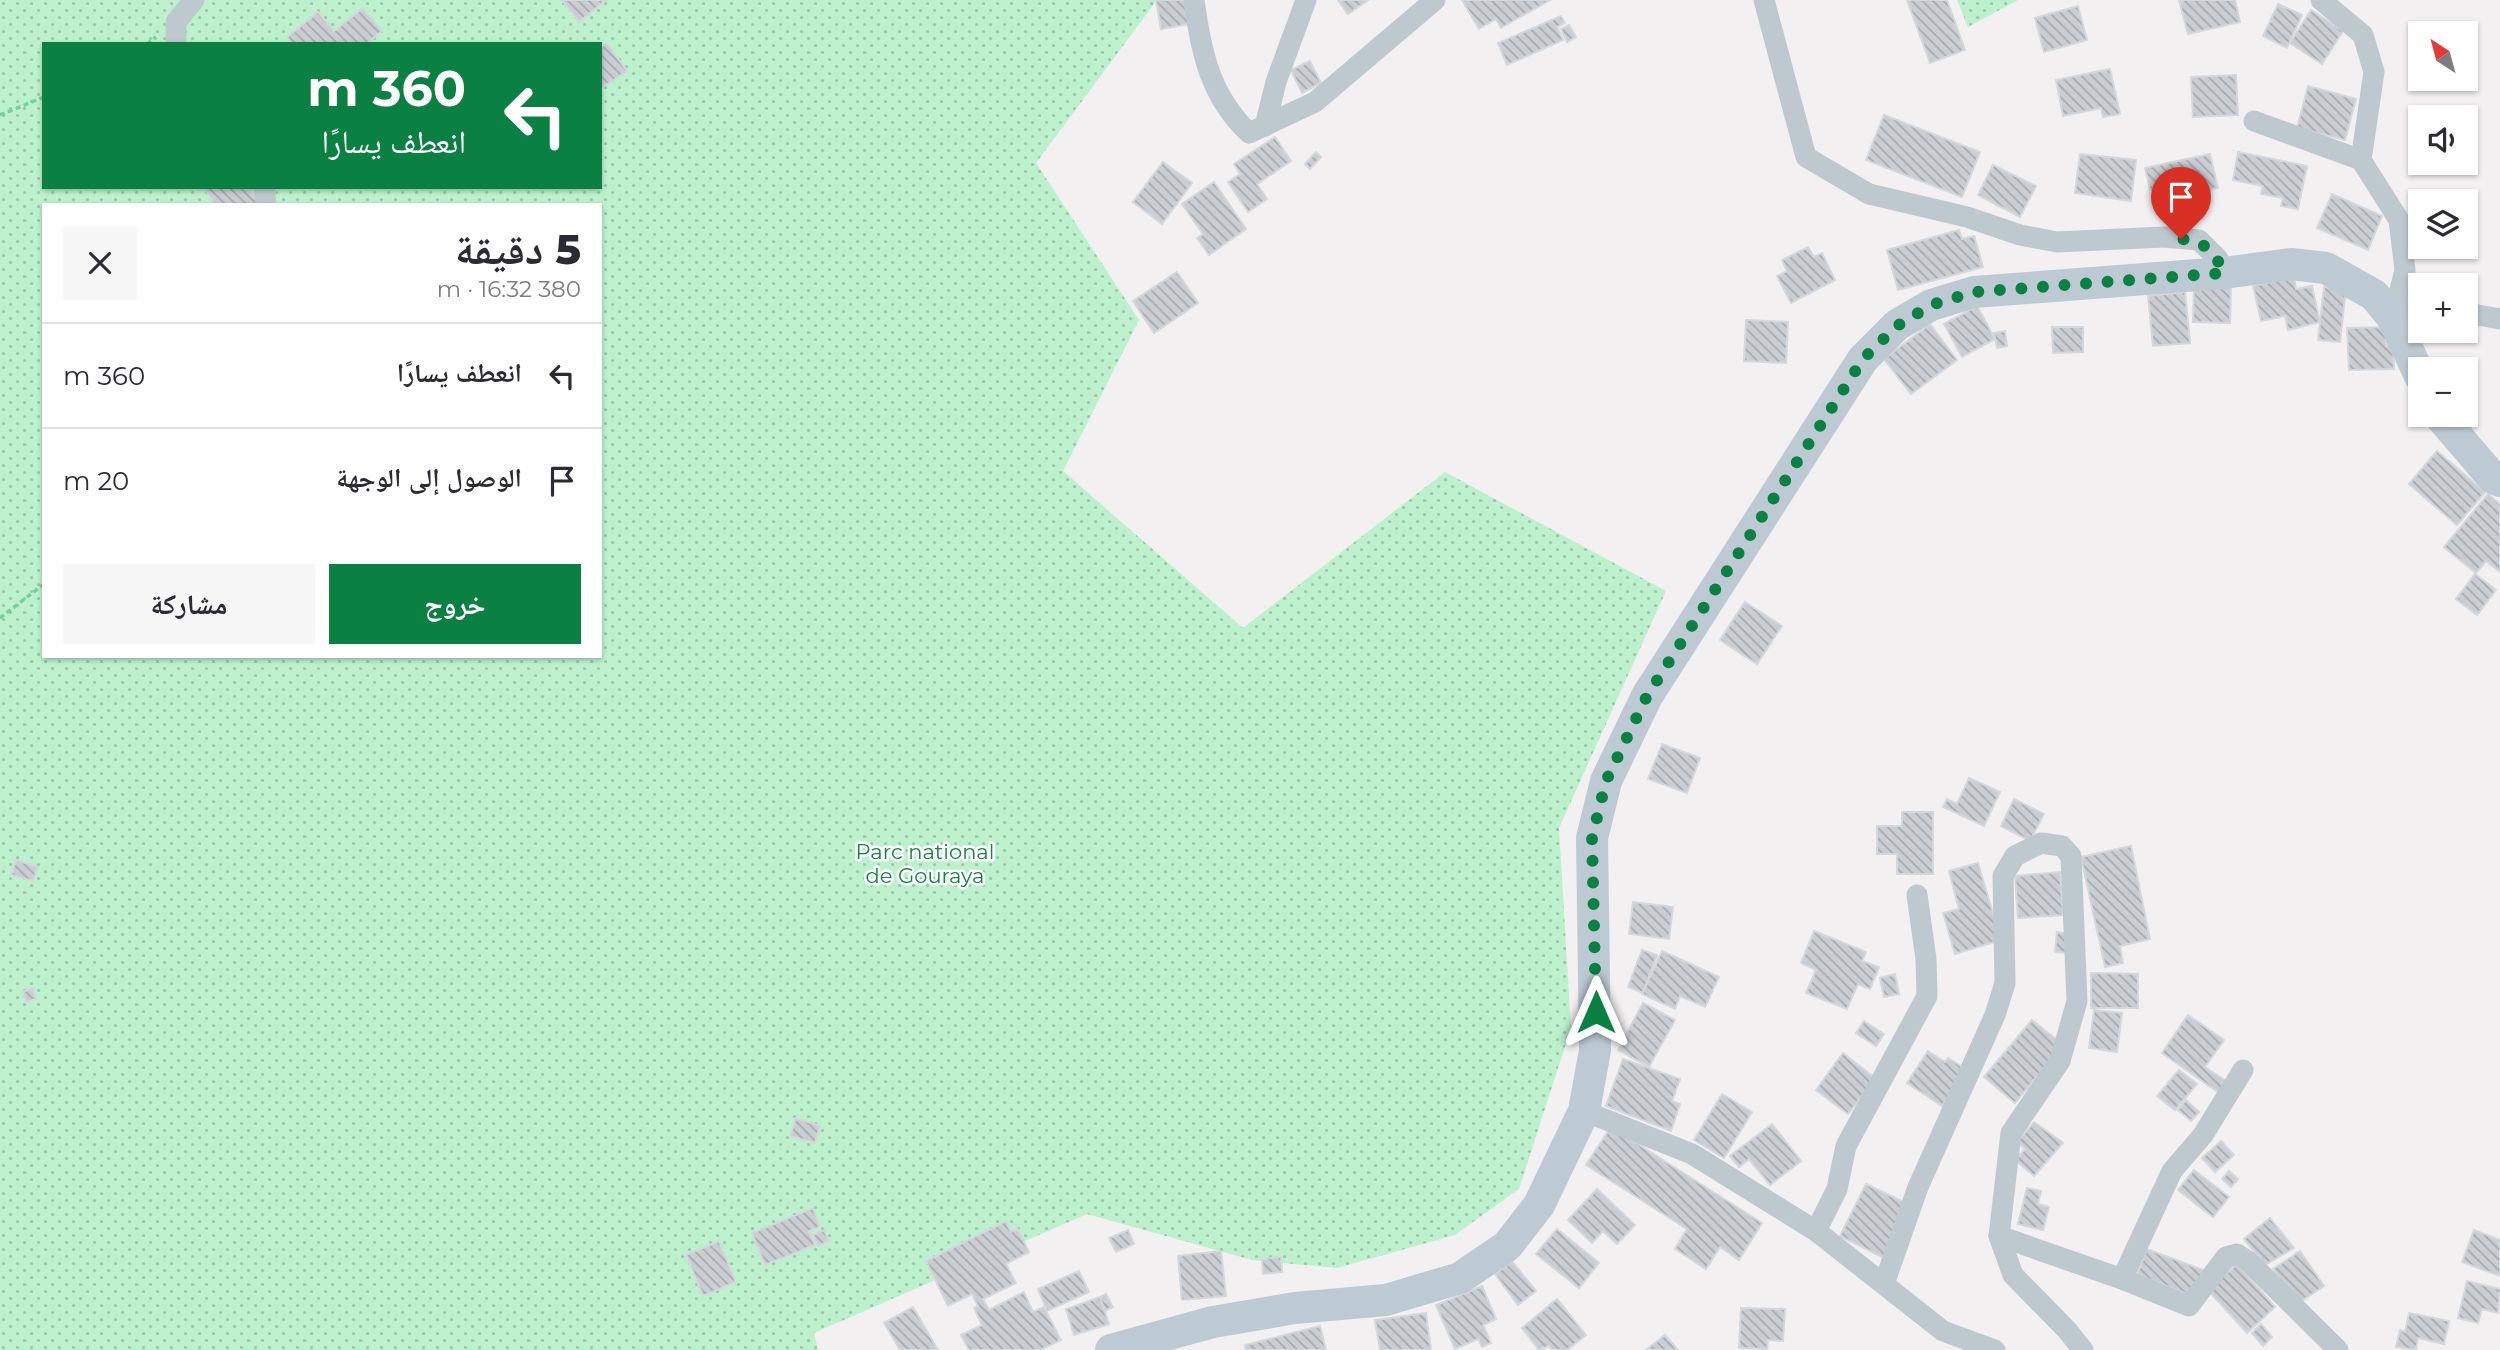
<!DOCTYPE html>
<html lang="ar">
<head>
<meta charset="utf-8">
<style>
  :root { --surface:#fff; --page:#f7f7f7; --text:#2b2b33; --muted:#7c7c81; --line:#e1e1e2; --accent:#0b8043 }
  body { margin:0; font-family:Montserrat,"Noto Naskh Arabic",sans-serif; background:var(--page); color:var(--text); direction:rtl; height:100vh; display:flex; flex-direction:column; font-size:26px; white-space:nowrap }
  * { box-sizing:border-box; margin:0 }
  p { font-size:23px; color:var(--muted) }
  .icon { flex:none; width:38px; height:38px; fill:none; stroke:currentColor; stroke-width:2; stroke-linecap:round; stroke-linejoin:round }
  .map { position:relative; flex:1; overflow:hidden; direction:ltr }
  .sheet { position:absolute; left:42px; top:203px; width:560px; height:455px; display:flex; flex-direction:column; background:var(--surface); border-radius:0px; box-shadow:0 2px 5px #0004; direction:rtl }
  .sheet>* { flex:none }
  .guide { position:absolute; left:42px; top:42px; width:560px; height:147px; border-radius:0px; box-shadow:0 2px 5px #0004; direction:rtl; background:#0b8043; color:#fff; overflow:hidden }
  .needle { width:46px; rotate:324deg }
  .controls { position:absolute; left:2408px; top:21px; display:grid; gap:14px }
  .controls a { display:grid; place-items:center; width:70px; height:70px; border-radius:0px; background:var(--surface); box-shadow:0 2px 5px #0004; font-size:35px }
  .pin { position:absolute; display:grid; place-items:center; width:60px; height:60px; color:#fff; margin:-72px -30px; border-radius:50% 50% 50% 0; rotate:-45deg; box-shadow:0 0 7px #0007 }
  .pin .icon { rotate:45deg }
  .me { position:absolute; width:77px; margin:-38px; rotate:0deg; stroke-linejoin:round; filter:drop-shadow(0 0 5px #0008) }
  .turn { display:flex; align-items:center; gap:24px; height:147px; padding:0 21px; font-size:32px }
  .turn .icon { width:91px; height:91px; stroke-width:2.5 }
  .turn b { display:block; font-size:49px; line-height:60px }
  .round { display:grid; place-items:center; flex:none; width:74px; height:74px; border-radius:0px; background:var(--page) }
  .head { display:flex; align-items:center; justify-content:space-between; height:119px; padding:0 21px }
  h1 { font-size:42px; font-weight:800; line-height:52px }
  .action { display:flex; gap:14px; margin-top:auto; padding:14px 21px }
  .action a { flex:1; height:80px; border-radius:0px; background:var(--accent); color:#fff; font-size:28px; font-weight:800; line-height:80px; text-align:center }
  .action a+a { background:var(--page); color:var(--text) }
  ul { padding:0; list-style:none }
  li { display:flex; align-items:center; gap:21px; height:105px; padding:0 21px; border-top:2px solid var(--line) }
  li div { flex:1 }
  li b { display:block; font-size:26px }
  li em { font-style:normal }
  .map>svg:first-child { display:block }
  .park { fill:url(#park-dots); fill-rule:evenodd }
  .building { fill:url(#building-back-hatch); stroke:#d4d7dc; stroke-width:2 }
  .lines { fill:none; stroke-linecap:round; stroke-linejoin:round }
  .path { stroke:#74d19b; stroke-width:3.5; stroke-dasharray:5 3.5; stroke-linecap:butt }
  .street { stroke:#bdc9cf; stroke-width:21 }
  .secondary { stroke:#bdcad4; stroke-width:32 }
  .route { stroke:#0b8043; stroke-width:12; stroke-dasharray:0 21.6 }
  .labels { text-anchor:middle; stroke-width:5; stroke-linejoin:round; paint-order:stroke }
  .park-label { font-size:21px; fill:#148443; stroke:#fff }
</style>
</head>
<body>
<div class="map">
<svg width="2500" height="1350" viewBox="0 0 2500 1350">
  <defs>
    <pattern id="park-dots" width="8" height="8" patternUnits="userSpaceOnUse" patternTransform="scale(1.75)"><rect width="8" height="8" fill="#bdf1cd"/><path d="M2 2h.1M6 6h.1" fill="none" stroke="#9bc6aa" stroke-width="1.8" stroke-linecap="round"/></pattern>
    <pattern id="building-back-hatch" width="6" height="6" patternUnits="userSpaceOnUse" patternTransform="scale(1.75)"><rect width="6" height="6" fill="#caced3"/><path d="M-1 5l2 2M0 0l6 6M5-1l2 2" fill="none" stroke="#a6aaae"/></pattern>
  </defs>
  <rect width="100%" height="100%" fill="#f2f0f0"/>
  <g class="park">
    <path d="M0 0H1157L1036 163 1139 320 1063 471 1243 628 1445 472 1666 591 1559 828 1571 1028 1519 1189 1455 1235 1337 1268 1252 1260 1087 1214 814 1333 818 1350H0ZM44 44H600V187H44ZM44 205H600V656H44Z"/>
    <path d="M1957 0H2018L1968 27Z"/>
  </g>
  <g class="building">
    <path d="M562 0H606L579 22Z"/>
    <path d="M1156 0H1191L1195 23 1161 29Z"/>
    <path d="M1338 0H1368L1348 14Z"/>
    <path d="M1462 0H1550L1501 28 1496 19 1479 29Z"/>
    <path d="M1907 0H1947L1965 50 1930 63Z"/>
    <path d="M2179 0H2235L2240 22 2188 34Z"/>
    <path d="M2278 4 2302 15 2287 48 2263 36Z"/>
    <path d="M2078 6 2087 40 2044 52 2035 18Z"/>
    <path d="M363 8 382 31 366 44H292L287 37 318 12 334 31Z"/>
    <path d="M2311 10 2343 31 2322 64 2290 43Z"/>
    <path d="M1561 16 1565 23 1557 27 1563 40 1507 65 1498 43Z"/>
    <path d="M1569 25 1576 37 1567 42 1561 29Z"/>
    <path d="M607 43 627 71 600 89V48Z"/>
    <path d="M1310 61 1321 83 1302 93 1291 70Z"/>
    <path d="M2110 69 2120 114 2103 117 2101 108 2063 116 2056 80Z"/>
    <path d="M2236 75 2238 115 2193 117 2191 77Z"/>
    <path d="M2308 86 2356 99 2345 140 2297 128Z"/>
    <path d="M1884 115 1980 152 1962 197 1866 160Z"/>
    <path d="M1275 137 1291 161 1257 184 1267 199 1248 212 1228 182 1240 174 1234 164Z"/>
    <path d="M1316 152 1321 157 1310 169 1305 164Z"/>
    <path d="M2238 152 2307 166 2298 209 2281 206 2283 198 2261 194 2263 186 2233 180Z"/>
    <path d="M2080 154 2136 160 2131 201 2075 193Z"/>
    <path d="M2210 154 2218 188 2166 199 2164 187 2150 190 2145 168Z"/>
    <path d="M1163 162 1192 183 1162 224 1133 202Z"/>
    <path d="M1993 165 2036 186 2020 217 1978 195Z"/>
    <path d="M1214 182 1246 229 1209 255 1197 238 1203 234 1182 204Z"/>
    <path d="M204 187H250L260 205H209L213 202Z"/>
    <path d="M2332 194 2382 216 2368 250 2317 228Z"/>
    <path d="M1959 230 1962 239 1974 236 1983 267 1898 290 1887 250Z"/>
    <path d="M1808 247 1814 257 1822 253 1835 280 1791 303 1777 276 1787 271 1782 260Z"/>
    <path d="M1177 272 1198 303 1154 333 1133 301Z"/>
    <path d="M2294 277 2296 289 2312 286 2320 322 2288 330 2285 316 2261 321 2253 286Z"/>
    <path d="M2194 287H2231L2230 323 2193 322Z"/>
    <path d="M2324 287 2346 289 2340 342 2318 340Z"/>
    <path d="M2185 292 2190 343 2153 346 2148 296Z"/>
    <path d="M1977 306 1995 339 1962 357 1944 324Z"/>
    <path d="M1746 320 1788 322 1786 363 1744 361Z"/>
    <path d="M1930 324 1957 360 1911 394 1884 359Z"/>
    <path d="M2052 327H2083V352L2053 353Z"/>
    <path d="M2386 327V346H2393L2394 369 2349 370 2347 328Z"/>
    <path d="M2005 331 2007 346 1997 348 1994 333Z"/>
    <path d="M2437 451 2485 492 2457 525 2409 484Z"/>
    <path d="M2488 494 2500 504V572L2486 561 2476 573 2444 547Z"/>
    <path d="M2475 574 2496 590 2477 615 2456 599Z"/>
    <path d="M1745 602 1782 626 1757 664 1720 640Z"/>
    <path d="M1662 744 1700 758 1687 793 1648 779Z"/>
    <path d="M1969 778 2000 792 1984 826 1943 807 1947 799 1957 804Z"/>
    <path d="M2014 799 2044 814 2030 841 2001 826Z"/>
    <path d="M1902 812H1933V874H1897V854H1877V826H1902Z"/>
    <path d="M2131 846 2150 939 2120 946 2123 963 2105 967 2081 857Z"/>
    <path d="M16 860 38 867 33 881 11 875Z"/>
    <path d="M1978 863 2001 940 1955 954 1943 913 1959 909 1949 871Z"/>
    <path d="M2060 872 2063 915 2018 918 2015 876Z"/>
    <path d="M1633 902 1673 907 1669 939 1629 934Z"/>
    <path d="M1814 931 1866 952 1862 961 1879 967 1870 989 1858 984 1847 1009 1806 993 1816 970 1801 963Z"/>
    <path d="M2057 932 2070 934 2068 953 2055 952Z"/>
    <path d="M1642 950 1657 955 1643 993 1628 987Z"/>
    <path d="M1662 951 1719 977 1705 1007 1680 996 1675 1009 1642 994Z"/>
    <path d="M2091 973 2138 974V1008H2091Z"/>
    <path d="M1895 974 1899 994 1884 997 1880 978Z"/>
    <path d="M33 988 36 999 26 1002 22 992Z"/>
    <path d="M1643 1003 1675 1020 1649 1067 1618 1050Z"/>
    <path d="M2094 1010 2122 1013 2117 1052 2089 1048Z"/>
    <path d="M2188 1015 2224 1040 2205 1067 2226 1081 2218 1092 2162 1053Z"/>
    <path d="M2032 1020 2063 1045 2015 1103 1984 1077Z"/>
    <path d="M1864 1021 1884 1034 1876 1046 1856 1033Z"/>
    <path d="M1928 1051 1945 1062 1948 1058 1966 1069 1942 1106 1907 1083Z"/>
    <path d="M1843 1053 1875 1078 1848 1114 1816 1090Z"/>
    <path d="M1623 1059 1680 1079 1672 1101 1680 1104 1671 1131 1606 1106Z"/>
    <path d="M2179 1070 2197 1084 2175 1110 2157 1096Z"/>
    <path d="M1722 1094 1752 1112 1724 1158 1694 1140Z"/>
    <path d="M2186 1100 2199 1112 2191 1121 2178 1110Z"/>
    <path d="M796 1118 820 1126 815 1143 790 1136Z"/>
    <path d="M2034 1122 2063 1143 2034 1176 2015 1160 2025 1149 2017 1142Z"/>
    <path d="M1772 1124 1801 1161 1770 1185 1749 1159 1739 1167 1730 1156Z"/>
    <path d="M1611 1127 1762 1223 1739 1260 1720 1247 1706 1269 1675 1249 1687 1229 1586 1165Z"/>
    <path d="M2221 1141 2234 1155 2215 1172 2202 1158Z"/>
    <path d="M2194 1170 2229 1197 2213 1217 2178 1190Z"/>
    <path d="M2229 1171 2238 1179 2231 1187 2222 1179Z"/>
    <path d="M1866 1184 1910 1205 1884 1258 1840 1236Z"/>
    <path d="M2027 1188 2041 1191 2038 1204 2049 1207 2043 1230 2018 1224Z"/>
    <path d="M1597 1189 1635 1225 1617 1244 1603 1231 1592 1243 1568 1220Z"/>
    <path d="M813 1208 820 1227 809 1231 815 1245 765 1265 752 1233Z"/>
    <path d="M2270 1218 2294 1248 2265 1265 2244 1239Z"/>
    <path d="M1006 1221 1011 1232 1018 1229 1029 1252 1006 1264 1016 1283 983 1299 989 1310 1024 1292 1033 1312 1044 1307 1061 1340 1040 1350H969L961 1335 982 1325 974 1308 978 1306 972 1294 948 1306 926 1261Z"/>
    <path d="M1557 1229 1599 1263 1579 1288 1536 1254Z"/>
    <path d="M824 1230 829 1241 818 1246 813 1235Z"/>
    <path d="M1128 1230 1134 1244 1116 1252 1109 1238Z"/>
    <path d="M2474 1230 2500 1240V1276L2462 1262Z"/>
    <path d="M719 1241 736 1282 703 1296 686 1255Z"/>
    <path d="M2147 1249 2203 1270 2193 1296 2137 1275Z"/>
    <path d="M1221 1251 1226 1296 1182 1300 1178 1256Z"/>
    <path d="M2300 1251 2324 1286 2297 1304 2273 1269Z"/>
    <path d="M1281 1257 1282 1272 1263 1274 1262 1259Z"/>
    <path d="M1512 1261 1536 1291 1518 1305 1495 1274Z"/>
    <path d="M2237 1264 2275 1307 2247 1333 2208 1290Z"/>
    <path d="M1079 1271 1089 1292 1047 1311 1038 1289Z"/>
    <path d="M2467 1281 2500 1289 2498 1313 2482 1309 2478 1323 2458 1318Z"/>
    <path d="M1482 1286 1496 1319 1483 1325 1491 1343 1482 1347 1478 1339 1455 1349 1436 1305Z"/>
    <path d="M1106 1294 1113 1307 1105 1311 1099 1298Z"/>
    <path d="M1100 1297 1109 1324 1074 1335 1066 1309Z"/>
    <path d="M1557 1299 1586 1335 1567 1350H1553L1549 1346 1539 1350 1522 1328Z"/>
    <path d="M913 1307 938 1350H900L884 1323Z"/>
    <path d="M1741 1308 1785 1309 1783 1341 1768 1340 1767 1349 1739 1348Z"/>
    <path d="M1426 1313 1431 1350H1380L1375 1320Z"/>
    <path d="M2409 1313 2449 1321 2444 1344 2418 1338 2416 1350 2396 1347 2400 1330 2405 1332Z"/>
    <path d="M2261 1324 2272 1337 2263 1346 2252 1333Z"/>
    <path d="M1320 1326 1326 1350H1246L1245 1345Z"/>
    <path d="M1665 1335 1678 1350H1646Z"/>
  </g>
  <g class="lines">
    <g class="path">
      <path d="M147 44 156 37"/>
      <path d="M0 115 44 97"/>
      <path d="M0 618 44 584"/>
    </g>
    <g class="street">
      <path d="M1194 0C1201 52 1210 96 1249 133L1315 102 1435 0"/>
      <path d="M1764 0 1806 157 1869 194 1967 217 2020 235 2057 242 2163 237 2199 240 2218 259 2224 273"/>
      <path d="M2321 0 2363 35 2374 72 2361 160 2399 220 2405 270 2393 318"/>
      <path d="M176 44V22L194 0"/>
      <path d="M2254 121 2361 160"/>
      <path d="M1265 126 1276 82 1306 0"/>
      <path d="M264 187 266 205"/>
      <path d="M2398 299 2420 304"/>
      <path d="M2466 313 2500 319"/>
      <path d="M1584 1106V1111L1692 1154 1816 1231 1943 1331 1995 1350"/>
      <path d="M1816 1231 1837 1189 1846 1146 1927 996 1926 959 1917 895"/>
      <path d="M1999 1236 2122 1279 2189 1306 2226 1257 2237 1254 2248 1261 2338 1350"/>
      <path d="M2122 1279 2172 1171 2203 1135 2243 1070"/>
      <path d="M1884 1284 1918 1187 1995 1015 2005 983 2003 876 2015 856 2041 843 2062 846 2071 856 2077 1001 2060 1061 2011 1133 1999 1236 2013 1275 2067 1330 2083 1350"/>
    </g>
    <g class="secondary">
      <path d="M2439 415 2493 478 2500 481"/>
      <path d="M1111 1350 1213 1322 1295 1308 1386 1300 1460 1278 1507 1246 1539 1205 1584 1111 1595 1050 1592 838 1606 781 1647 696 1863 359 1897 325 1931 305 1974 292 2224 273 2291 264 2326 268 2374 295 2393 318 2420 376"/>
    </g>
  </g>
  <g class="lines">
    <path class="route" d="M1596 1012 1592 838 1606 781 1647 696 1863 359 1897 326 1931 305 1974 292 2224 273C2214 251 2205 241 2181 239"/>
  </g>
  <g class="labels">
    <g class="park-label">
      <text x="925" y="859">Parc national<tspan x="925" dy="24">de Gouraya</tspan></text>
    </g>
  </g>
</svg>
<div class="controls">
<a><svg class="needle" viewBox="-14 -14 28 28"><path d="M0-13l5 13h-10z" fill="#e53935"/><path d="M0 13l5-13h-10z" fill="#7c7c81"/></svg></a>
<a><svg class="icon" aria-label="sound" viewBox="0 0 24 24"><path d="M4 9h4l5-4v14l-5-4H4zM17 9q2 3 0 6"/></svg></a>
<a><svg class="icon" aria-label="layers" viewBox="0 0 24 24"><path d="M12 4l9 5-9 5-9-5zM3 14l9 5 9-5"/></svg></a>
<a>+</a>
<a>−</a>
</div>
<div class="pin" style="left:2181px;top:239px;background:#d93025"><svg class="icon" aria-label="arrive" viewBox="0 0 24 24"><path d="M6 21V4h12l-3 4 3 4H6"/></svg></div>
<svg class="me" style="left:1596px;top:1012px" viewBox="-20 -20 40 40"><path d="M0-17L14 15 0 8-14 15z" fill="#0b8043" stroke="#fff" stroke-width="4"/></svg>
<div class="guide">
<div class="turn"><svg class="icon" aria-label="left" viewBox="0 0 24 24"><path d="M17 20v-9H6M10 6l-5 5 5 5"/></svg><div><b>360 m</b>انعطف يسارًا</div></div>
</div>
<section class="sheet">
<div class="head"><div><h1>5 دقيقة</h1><p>380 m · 16:32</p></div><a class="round"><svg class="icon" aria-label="close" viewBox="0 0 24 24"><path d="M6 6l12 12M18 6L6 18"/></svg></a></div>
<ul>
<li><svg class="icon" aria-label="left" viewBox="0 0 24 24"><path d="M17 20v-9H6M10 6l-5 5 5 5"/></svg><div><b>انعطف يسارًا</b></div><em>360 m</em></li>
<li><svg class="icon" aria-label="arrive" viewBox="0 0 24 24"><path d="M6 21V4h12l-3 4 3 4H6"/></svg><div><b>الوصول إلى الوجهة</b></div><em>20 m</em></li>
</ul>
<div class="action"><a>خروج</a><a>مشاركة</a></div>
</section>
</div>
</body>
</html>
